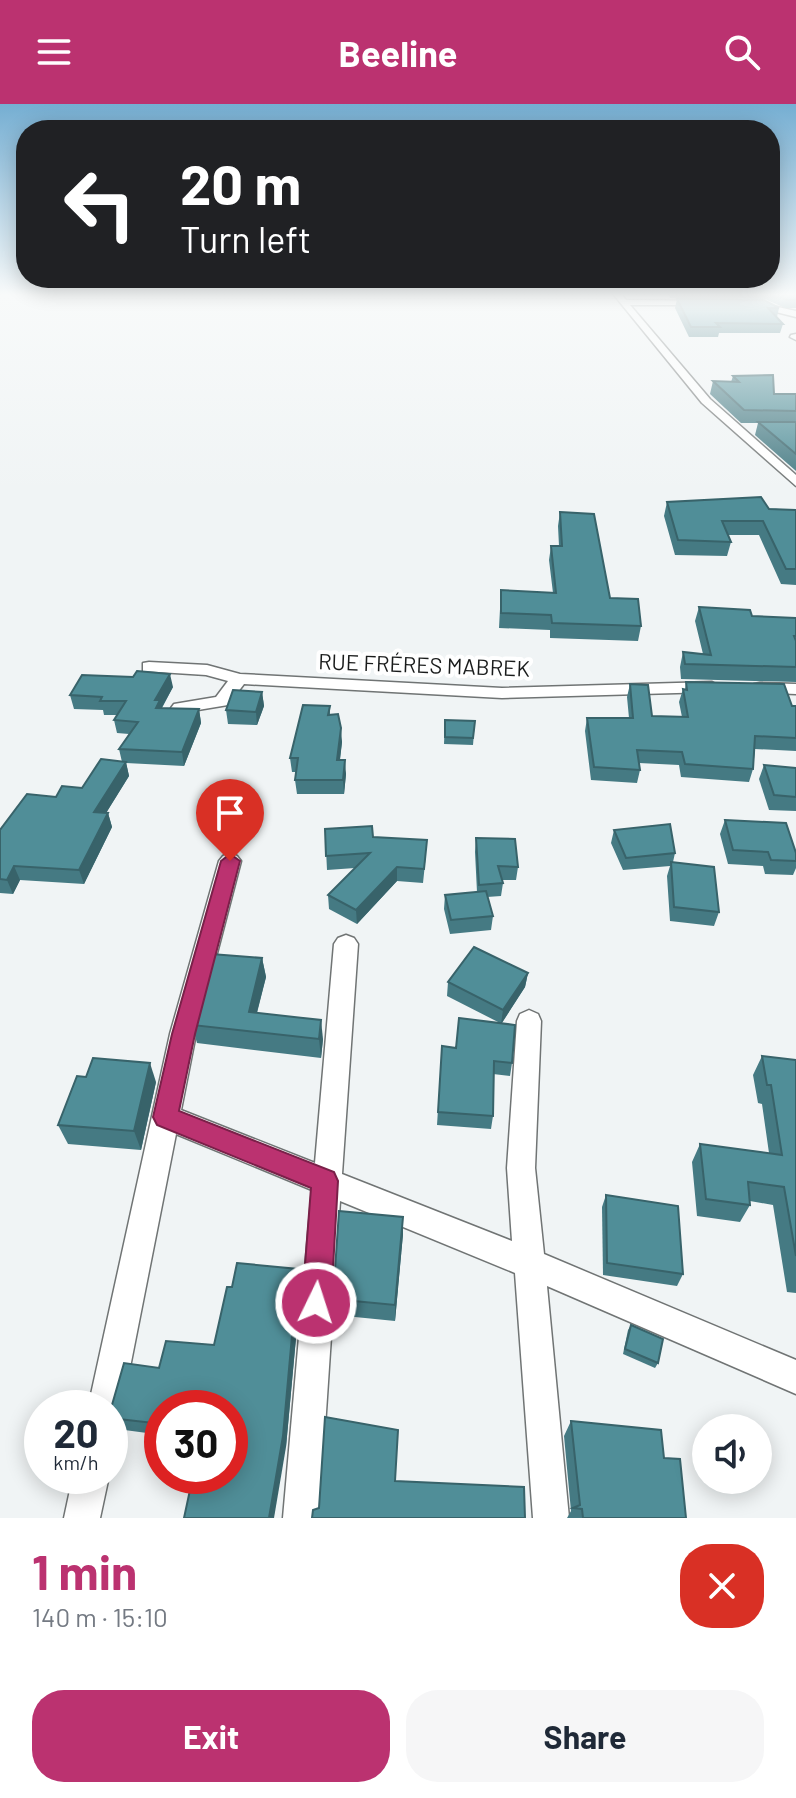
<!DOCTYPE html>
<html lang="en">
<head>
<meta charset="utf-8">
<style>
  :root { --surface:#fff; --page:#f6f6f7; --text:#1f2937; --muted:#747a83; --accent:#bb3270 }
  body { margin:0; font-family:Barlow,sans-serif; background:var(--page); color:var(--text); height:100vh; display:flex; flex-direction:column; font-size:30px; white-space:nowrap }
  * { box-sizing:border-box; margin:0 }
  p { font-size:26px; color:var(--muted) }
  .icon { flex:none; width:44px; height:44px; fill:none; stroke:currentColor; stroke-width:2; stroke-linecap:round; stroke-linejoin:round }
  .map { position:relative; height:1414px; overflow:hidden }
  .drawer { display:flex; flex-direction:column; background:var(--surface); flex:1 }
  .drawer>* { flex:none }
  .banner { position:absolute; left:16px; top:16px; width:764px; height:168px; border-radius:32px; box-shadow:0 4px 20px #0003; background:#202124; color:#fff; overflow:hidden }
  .controls { position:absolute; left:692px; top:1310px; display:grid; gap:16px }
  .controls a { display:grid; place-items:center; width:80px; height:80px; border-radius:50%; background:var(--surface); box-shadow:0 4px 20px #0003; font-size:40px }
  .speed { position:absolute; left:24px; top:1286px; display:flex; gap:16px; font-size:40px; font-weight:700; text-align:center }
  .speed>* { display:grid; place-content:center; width:104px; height:104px; border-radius:50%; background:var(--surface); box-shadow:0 4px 20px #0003; line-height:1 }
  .speed small { font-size:20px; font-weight:400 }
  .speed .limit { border:12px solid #d22; background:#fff; color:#111 }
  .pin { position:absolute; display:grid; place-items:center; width:68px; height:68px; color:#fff; margin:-82px -34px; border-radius:50% 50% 50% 0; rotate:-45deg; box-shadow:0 0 8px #0007 }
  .pin .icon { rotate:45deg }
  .me { position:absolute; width:88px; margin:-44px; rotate:4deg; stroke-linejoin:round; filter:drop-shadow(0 0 6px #0008) }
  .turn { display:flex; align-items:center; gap:28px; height:168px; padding:0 32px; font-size:36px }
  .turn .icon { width:104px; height:104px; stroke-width:2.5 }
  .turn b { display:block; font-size:56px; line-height:68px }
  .round { display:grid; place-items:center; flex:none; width:84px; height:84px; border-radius:32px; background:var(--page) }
  .head { display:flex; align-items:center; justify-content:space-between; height:136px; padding:0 32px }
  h1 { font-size:48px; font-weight:700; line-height:60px; color:var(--accent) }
  .primary-button { display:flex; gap:16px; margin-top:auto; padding:16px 32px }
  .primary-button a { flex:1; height:92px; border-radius:32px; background:var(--accent); color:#fff; font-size:32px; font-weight:700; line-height:92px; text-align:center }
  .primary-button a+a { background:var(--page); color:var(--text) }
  header { display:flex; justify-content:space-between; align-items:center; height:104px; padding:0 32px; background:var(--accent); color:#fff; font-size:36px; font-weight:700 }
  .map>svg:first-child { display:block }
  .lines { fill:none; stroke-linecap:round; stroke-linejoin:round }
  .minor-casing { stroke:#707474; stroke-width:3 }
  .minor { fill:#fff; fill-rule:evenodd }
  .wall { fill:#457a83 }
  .shaded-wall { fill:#38636a }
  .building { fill:#508e98; stroke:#38636a; stroke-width:2 }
  .route { fill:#bb3270; stroke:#7a2049; stroke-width:2 }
  .labels { text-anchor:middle; stroke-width:8; stroke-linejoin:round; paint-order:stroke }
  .street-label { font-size:22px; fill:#191b1b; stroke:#fff }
</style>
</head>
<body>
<header><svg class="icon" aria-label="menu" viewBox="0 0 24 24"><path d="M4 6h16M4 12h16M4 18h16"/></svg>Beeline<svg class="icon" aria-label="search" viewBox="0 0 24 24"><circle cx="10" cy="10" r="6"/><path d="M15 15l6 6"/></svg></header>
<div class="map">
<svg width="796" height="1414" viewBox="0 0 796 1414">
  <rect width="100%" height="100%" fill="#f0f4f5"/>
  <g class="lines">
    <defs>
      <g id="minor">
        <path d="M614 191H622L626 196 706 197 703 201H630L710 295 796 371V382L702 299Z"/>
        <path d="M755 198 796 207V213L752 202Z"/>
        <path d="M796 230V236L790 233 791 231Z"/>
        <path d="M149 558 207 561 240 570 502 584 712 578 721 583 712 588 502 594 244 580 228 601 180 609 174 608 171 604 174 600 216 593 228 577 206 571 143 567V559Z"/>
        <path d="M760 579 796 580V590L754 588 751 584 754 580Z"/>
        <path d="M230 749 237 752 241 757 196 930 181 1006 315 1059 334 840 338 834 346 831 354 834 358 840 342 1070 512 1137 507 1064 517 917 520 910 529 906 538 910 541 917 535 1064 544 1150 796 1256V1290L547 1182 569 1414H533L515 1169 340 1097 319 1414H283L312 1086 176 1030 122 1304 117 1316 110 1319V1304H88L170 930 219 757 223 752Z"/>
        <path d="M73 1372H109L100 1414H64Z"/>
      </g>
    </defs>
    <use href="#minor" class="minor-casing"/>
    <use href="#minor" class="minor"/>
  </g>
  <g class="wall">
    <path d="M669 191H796V204H785L765 195 670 194Z"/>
    <path d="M677 195 779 204 777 213 783 220 780 229H719L718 233H689L675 204Z"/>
    <path d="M733 272 774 290H796V367L755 331 758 319H741L710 290 713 277 731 278Z"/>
    <path d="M667 398 796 406V481L781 480 759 431H728L731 438 727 452 675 451 664 412Z"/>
    <path d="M560 408 610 494 641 522 638 537 550 534V526L499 524 501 486 553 489 549 456 551 442H559L558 422Z"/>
    <path d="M699 503 752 512 796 514V578L681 575 680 563 683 548 703 550 695 517Z"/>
    <path d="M686 578 796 602V647L755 645 753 665 749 678 681 673 679 661 639 659 640 666 637 679 591 676 585 627 587 614H629L627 593 630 580 652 612 682 613 679 598 683 585 685 586Z"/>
    <path d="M173 583 162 604 199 605 201 619 184 662 126 659 129 672 106 709H108L112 723 84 780 20 776 13 790 0 789V726L56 693 82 684 122 658 119 645 129 630 117 629 114 616 117 611H104L103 606 74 605 70 591Z"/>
    <path d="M262 588 264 602 257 621 228 620 226 606Z"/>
    <path d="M330 602V611L342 638 340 656 346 670 344 690H297L295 676 296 668H292L290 654Z"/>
    <path d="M445 616 475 617 473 641 444 640Z"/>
    <path d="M764 661 796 664V707L769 706 759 675Z"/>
    <path d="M725 716 796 749V764L793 771 765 770 763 762 728 760 720 730Z"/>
    <path d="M325 725 373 733 426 750 423 779 397 777 357 820 329 805 328 791 355 764 327 766Z"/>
    <path d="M614 726 675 749 673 758 719 808 714 822 670 817 667 772 670 762 623 766 611 739Z"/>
    <path d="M476 734 518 763 516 776H502L503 779 501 792 487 793 493 812 491 826 450 830 444 805 445 791 477 788 475 748Z"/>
    <path d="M262 854 266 873 257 909 323 935 321 954 197 939 192 921Z"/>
    <path d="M528 869 525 883 502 919 512 959 510 972 493 970V1012L491 1025 437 1021 442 942 456 944 500 919 447 892 448 878Z"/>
    <path d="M762 952 796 956V1189L787 1188 773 1101 750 1097V1101L740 1118 697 1112 692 1058 700 1040 769 1049 762 1000 758 999 753 971Z"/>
    <path d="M156 978 141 1046 68 1040 58 1021Z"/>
    <path d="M606 1091 683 1170 677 1182 603 1171 602 1103Z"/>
    <path d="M403 1113V1130L395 1217 335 1211 333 1195Z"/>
    <path d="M301 1179 286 1343 230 1304H162V1331L117 1325 110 1317V1308L159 1264 214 1241 232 1183Z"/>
    <path d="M631 1221 658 1259 655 1264 623 1250 628 1226Z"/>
    <path d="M571 1317 664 1354 686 1414H567L571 1407 564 1332Z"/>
  </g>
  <g class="shaded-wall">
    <path d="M170 570 173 583 162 603 163 610 159 617 155 596Z"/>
    <path d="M262 588 264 602 257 621 256 608Z"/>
    <path d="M199 605 201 619 184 662 182 648Z"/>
    <path d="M341 624 342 638 338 670 337 656Z"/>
    <path d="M345 656 346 670 344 690 343 676Z"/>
    <path d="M126 658 129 672 98 722 94 708Z"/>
    <path d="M108 709 112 723 84 780 79 766Z"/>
    <path d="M14 762 20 776 13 790 7 776Z"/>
    <path d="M397 763V777L357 820 356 806Z"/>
    <path d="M262 854 266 873 252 927 249 908Z"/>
    <path d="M528 869 525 883 501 920 503 906Z"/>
    <path d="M321 916 323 935 321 954 319 935Z"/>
    <path d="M150 959 156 978 141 1046 134 1027Z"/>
    <path d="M403 1113V1130L395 1217V1201Z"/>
    <path d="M298 1165 301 1179 286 1343 274 1414H269Z"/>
  </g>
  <g class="building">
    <path d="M776 191H796V196H787Z"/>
    <path d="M677 195 764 196 779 204H768L783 220 716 219 720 223H691Z"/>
    <path d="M773 271 774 290H796V307L744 306 713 277 739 278 733 272Z"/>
    <path d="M758 318H796V350Z"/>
    <path d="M761 393 769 405 796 406V465H786L763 417H722L731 438 678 436 667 398Z"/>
    <path d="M560 408 594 410 610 494 638 495 641 522 552 519 551 511 501 509V486L556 489 551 442H562Z"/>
    <path d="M699 503 750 506 752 512 796 514V532H794L796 537V563L685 560 683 548 711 551Z"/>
    <path d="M137 567 170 570 155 596H160L156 604 199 605 182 648 119 645 138 618 114 616 126 597H100L102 593 70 591 82 571 133 573Z"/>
    <path d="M686 578 784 580 792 602H796V634L755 632 753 665 685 660 682 648 637 646 640 666 594 663 587 614H633L630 580 648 581 652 612 688 613 683 585 687 586Z"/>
    <path d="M233 586 262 588 256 608 226 606Z"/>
    <path d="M303 601 330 602 328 611 338 610 341 624 337 656H345L343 676H295L298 654H290Z"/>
    <path d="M445 616 475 617 473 634 445 633Z"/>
    <path d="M101 655 126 658 94 708 108 709 79 766 14 762 7 776 0 775V726L27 690 56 693 62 682 82 684Z"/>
    <path d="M764 661 796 664V693L774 691Z"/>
    <path d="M725 716 786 719 796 749V757L771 756 768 748 733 746Z"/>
    <path d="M670 720 675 749 626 754 614 726Z"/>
    <path d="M372 722 373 733 427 736 424 765 397 763 356 806 328 791 370 749 326 752 325 725Z"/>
    <path d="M476 734 515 735 518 763 498 762 503 779 479 781Z"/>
    <path d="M671 758 714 763 719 808 674 803Z"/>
    <path d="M486 787 493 812 451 816 445 791Z"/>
    <path d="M474 843 528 869 503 906 448 878Z"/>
    <path d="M211 850 262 854 249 908 321 916 319 935 192 921Z"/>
    <path d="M459 914 515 921 512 959 494 957 493 1012 438 1008 442 942 456 944Z"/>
    <path d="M762 952 796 956V1152L784 1083 748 1078 750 1101 706 1095 700 1040 782 1051 771 981H767Z"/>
    <path d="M93 954 150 959 134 1027 58 1021 77 972 86 973Z"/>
    <path d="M606 1091 678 1102 683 1170 607 1159Z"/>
    <path d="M339 1107 403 1113 395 1201 333 1195Z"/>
    <path d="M237 1159 298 1165 283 1332 269 1414H184L193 1372H230V1304H162V1320L110 1314V1308L124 1259 159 1264 166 1237 214 1241 227 1183H232Z"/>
    <path d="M631 1221 663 1235 658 1259 625 1245Z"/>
    <path d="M325 1313 398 1326 395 1377 524 1383 525 1414H312L313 1406 319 1404Z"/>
    <path d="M571 1317 661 1326 664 1354 680 1355 686 1414H583L582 1405 573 1404 580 1401Z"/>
  </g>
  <linearGradient id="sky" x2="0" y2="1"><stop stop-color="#75aed2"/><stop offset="0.49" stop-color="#f8fafa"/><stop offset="1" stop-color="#f8fafa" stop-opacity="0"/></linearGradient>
  <rect width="796" height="389" fill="url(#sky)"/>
  <path class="route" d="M230 750 240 757 195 930 179 1007 334 1068 338 1077 331 1199 327 1210 316 1214 306 1210 302 1199 311 1084 157 1021 153 1013 172 930 221 757Z"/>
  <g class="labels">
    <g class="street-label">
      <text transform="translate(424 561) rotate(2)" y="8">RUE FRÉRES MABREK</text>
    </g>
  </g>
</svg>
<div class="controls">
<a><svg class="icon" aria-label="sound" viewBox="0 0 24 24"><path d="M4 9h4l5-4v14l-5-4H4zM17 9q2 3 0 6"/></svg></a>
</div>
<div class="speed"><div>20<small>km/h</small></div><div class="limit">30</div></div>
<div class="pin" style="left:230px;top:757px;background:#d93025"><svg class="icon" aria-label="arrive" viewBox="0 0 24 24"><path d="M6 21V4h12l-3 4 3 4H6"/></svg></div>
<svg class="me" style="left:316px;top:1199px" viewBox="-20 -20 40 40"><circle r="17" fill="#bb3270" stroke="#fff" stroke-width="3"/><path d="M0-11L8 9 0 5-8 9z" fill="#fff"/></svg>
<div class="banner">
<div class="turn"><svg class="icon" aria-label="left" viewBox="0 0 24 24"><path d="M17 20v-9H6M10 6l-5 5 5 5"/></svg><div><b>20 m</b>Turn left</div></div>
</div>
</div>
<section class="drawer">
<div class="head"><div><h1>1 min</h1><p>140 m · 15:10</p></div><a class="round" style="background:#d93025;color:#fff"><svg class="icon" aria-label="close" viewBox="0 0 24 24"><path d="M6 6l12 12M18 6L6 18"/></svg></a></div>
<div class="primary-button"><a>Exit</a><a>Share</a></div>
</section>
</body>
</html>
